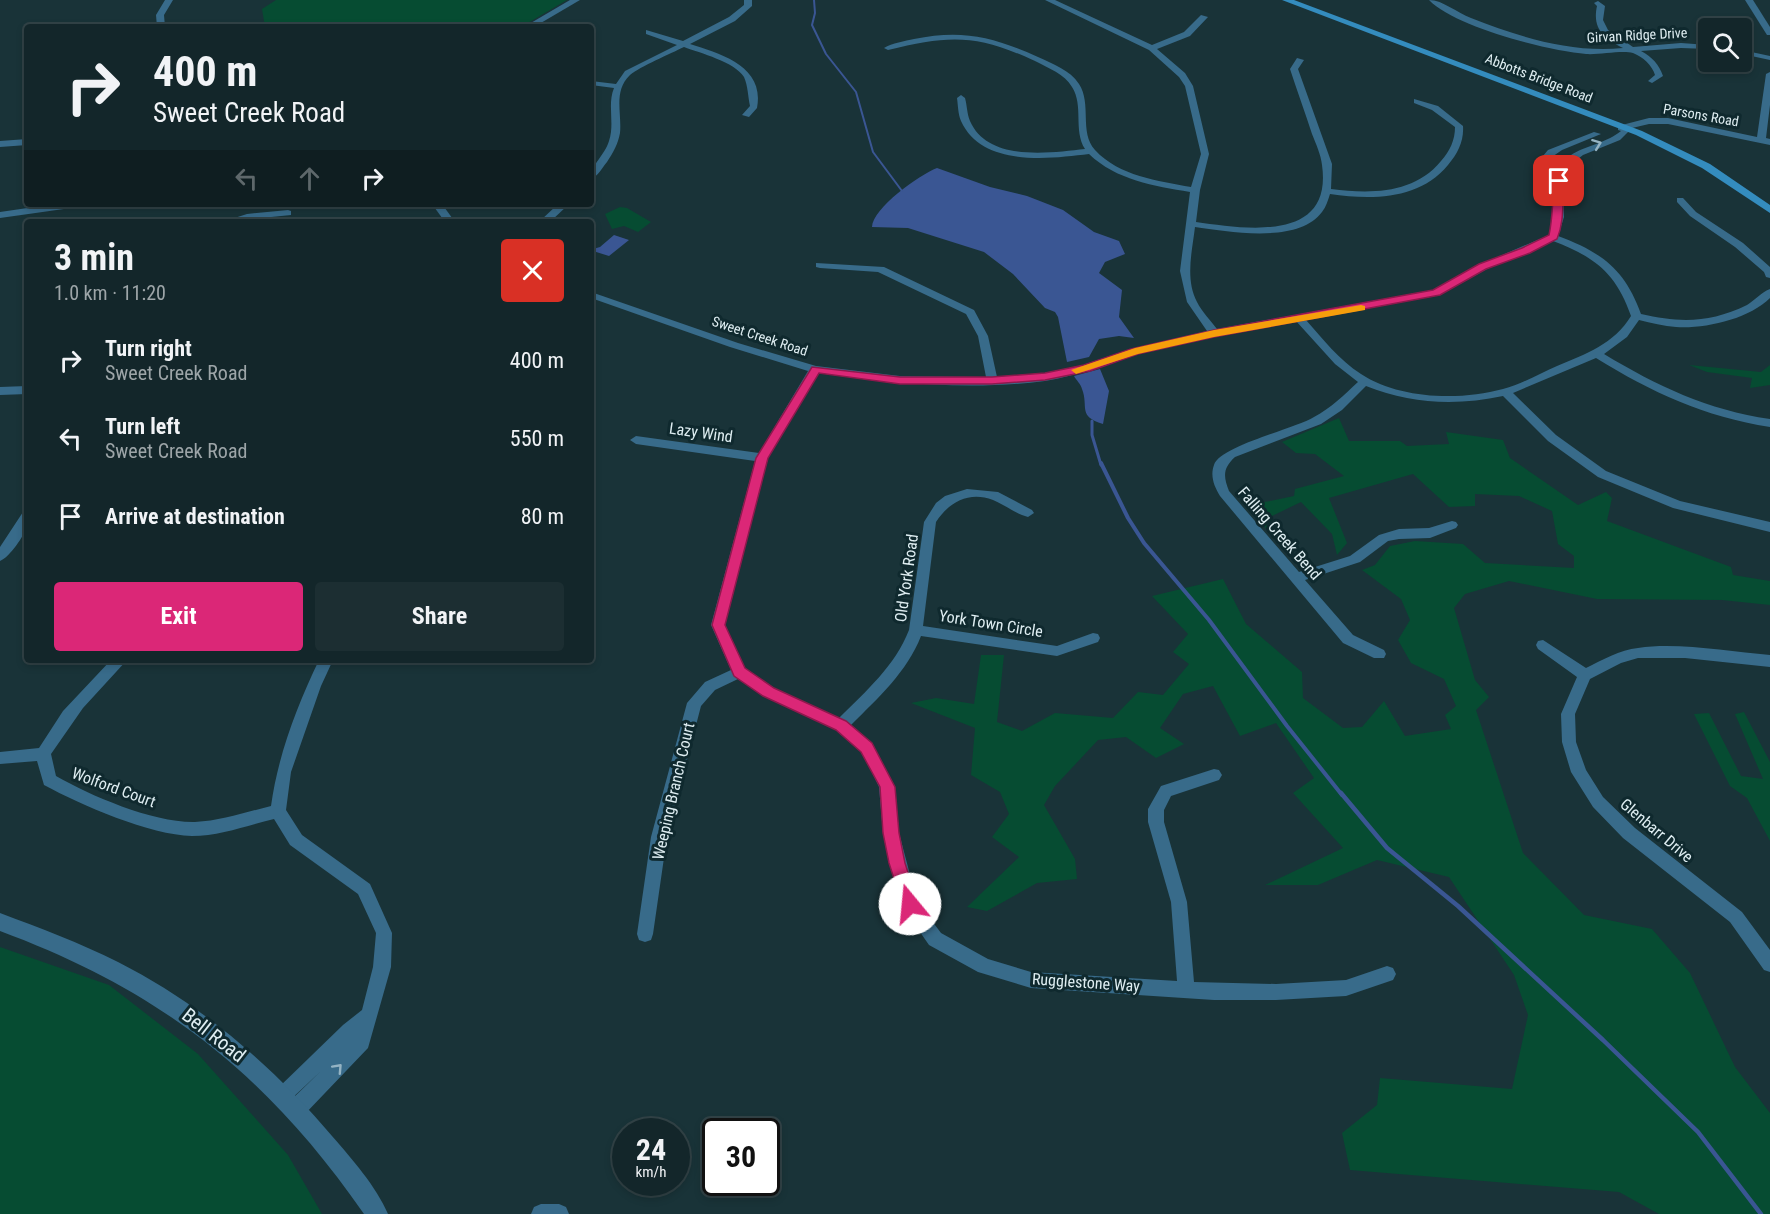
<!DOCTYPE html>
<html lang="en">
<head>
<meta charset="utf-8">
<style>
  :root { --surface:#13262a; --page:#1c2e32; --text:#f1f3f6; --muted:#9da5a8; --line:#324347; --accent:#db2777 }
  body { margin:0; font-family:"Roboto Condensed",sans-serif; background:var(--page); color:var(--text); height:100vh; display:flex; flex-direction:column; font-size:22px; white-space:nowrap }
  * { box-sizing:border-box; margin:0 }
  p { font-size:20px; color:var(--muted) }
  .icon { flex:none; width:33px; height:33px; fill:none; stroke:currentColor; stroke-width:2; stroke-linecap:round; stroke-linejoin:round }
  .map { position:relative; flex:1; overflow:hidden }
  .side { position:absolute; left:24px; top:219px; width:570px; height:444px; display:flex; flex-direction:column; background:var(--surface); border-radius:6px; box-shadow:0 3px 9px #0003,0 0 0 2px var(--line) }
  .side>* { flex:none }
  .hud { position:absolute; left:24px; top:24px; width:570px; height:183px; border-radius:6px; box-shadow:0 3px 9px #0003,0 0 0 2px var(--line); background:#13262a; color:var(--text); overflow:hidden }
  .buttons { position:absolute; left:1698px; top:18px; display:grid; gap:12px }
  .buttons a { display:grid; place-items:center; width:54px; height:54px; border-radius:6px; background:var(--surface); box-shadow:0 3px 9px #0003,0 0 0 2px var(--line); font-size:30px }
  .speed { position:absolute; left:612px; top:1118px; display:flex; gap:12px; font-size:30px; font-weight:700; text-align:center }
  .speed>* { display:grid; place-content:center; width:78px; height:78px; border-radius:50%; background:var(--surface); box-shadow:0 3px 9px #0003,0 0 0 2px var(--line); line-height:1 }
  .speed small { font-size:15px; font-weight:400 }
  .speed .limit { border:3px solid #111; border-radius:9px; background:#fff; color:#111 }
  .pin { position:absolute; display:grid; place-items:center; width:51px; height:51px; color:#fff; margin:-26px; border-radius:12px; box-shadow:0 3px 9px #0006 }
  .me { position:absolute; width:66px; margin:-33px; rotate:343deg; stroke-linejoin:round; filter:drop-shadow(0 0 4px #0008) }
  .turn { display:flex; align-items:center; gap:21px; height:126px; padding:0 30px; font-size:27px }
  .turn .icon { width:78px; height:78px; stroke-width:2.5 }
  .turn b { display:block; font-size:42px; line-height:51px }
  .lanes { display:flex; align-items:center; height:57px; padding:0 30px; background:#0003; justify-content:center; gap:30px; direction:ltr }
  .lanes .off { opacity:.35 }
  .round { display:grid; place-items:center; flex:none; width:63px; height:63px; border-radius:6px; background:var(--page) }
  .head { display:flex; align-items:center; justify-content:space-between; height:102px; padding:0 30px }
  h1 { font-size:36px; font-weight:700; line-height:45px }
  .cta { display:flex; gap:12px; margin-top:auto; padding:12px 30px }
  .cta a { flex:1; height:69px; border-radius:6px; background:var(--accent); color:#fff; font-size:24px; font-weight:700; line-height:69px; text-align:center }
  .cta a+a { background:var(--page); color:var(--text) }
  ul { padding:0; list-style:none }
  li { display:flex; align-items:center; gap:18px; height:78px; padding:0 30px }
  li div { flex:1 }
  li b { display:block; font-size:22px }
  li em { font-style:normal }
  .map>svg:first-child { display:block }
  .green { fill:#064c32 }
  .water { fill:#3a5693 }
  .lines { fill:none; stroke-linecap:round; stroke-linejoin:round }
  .stream-far3 { stroke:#3a5693; stroke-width:2 }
  .stream-far2 { stroke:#3a5693; stroke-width:3 }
  .stream-far1 { stroke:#3a5693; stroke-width:4 }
  .stream { stroke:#3a5693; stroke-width:4.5 }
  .minor { fill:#386b8a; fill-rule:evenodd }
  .tertiary { fill:#386b8a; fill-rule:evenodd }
  .secondary { fill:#348cbe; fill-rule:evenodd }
  .oneway { stroke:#94b3c3 }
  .route { fill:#db2777; stroke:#8e194d; stroke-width:1.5 }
  .slow { fill:#f59e0b }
  .labels { text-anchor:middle; stroke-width:6; stroke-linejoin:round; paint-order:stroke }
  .far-street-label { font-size:14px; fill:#dfeef2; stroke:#0f292e }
  .street-label { font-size:16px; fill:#dfeef2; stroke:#0f292e }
  .near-street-label { font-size:20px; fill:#dfeef2; stroke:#0f292e }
</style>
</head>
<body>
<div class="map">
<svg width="1770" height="1214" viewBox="0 0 1770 1214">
  <rect width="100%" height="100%" fill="#193338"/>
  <g class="green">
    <path d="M276 0H567L521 27H265L262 9Z"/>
    <path d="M620 207 627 208 651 222 638 232 624 226 612 229 605 214Z"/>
    <path d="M1689 365 1761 372 1770 365V385L1750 388 1752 378 1707 372Z"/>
    <path d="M1339 418 1349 441H1400L1407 446 1449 444 1446 432 1503 440 1510 458 1578 505 1606 492 1612 498 1607 521 1731 567 1733 575 1770 581V605L1722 600 1597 599 1509 581 1465 594 1454 608 1475 680 1489 697 1476 710 1523 853 1584 915 1652 929 1690 973 1735 1067 1770 1113V1214H1659L1619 1192 1350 1170 1342 1133 1377 1105 1380 1078 1512 1089 1528 1015 1514 975 1449 877 1377 860 1318 885H1265L1343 848 1293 793 1314 778 1276 723 1240 736 1213 686 1183 694 1160 728 1184 744 1156 758 1126 737 1098 740 1055 786 1044 805 1075 859 1077 879 1037 883 987 911 967 907 1019 857 992 837 1009 814 1000 792 971 775 975 728 911 703 936 698 974 704 981 655H1004L997 722 1022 731 1055 713 1113 718 1138 692 1163 695 1189 664 1173 652 1188 634 1152 596 1223 579 1246 624 1302 672 1303 698 1343 728 1362 727 1384 701 1405 736 1451 729 1445 715 1456 706 1444 679 1411 663 1398 640 1410 620 1401 599 1362 570 1375 565 1390 546 1415 541 1463 544 1485 563 1574 568V556L1558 544 1552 511 1519 496 1475 494V506L1449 507 1413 474 1329 498 1347 543 1337 555 1332 534 1301 502 1272 516 1278 541 1245 506 1294 496 1295 489 1344 476 1315 454 1296 453 1282 442Z"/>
    <path d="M1744 712 1770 762V841L1747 798 1730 786 1694 714 1709 713 1741 776 1763 779 1735 714Z"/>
    <path d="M0 947 109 985 198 1054 288 1155 322 1214H0Z"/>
  </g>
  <g class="water">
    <path d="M937 168 990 187 1027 196 1063 210 1094 232 1119 241 1125 254 1105 262 1099 273 1122 290 1119 317 1134 338 1119 336 1099 339 1089 357 1067 362 1058 317 1055 312 1045 308 1013 274 984 252 908 228 872 227C873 208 919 175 937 168Z"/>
    <path d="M614 235 629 240 609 256 593 251V249L600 247Z"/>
    <path d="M1100 369 1109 391 1103 424C1077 416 1089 407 1082 389 1081 384 1076 380 1074 376Z"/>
  </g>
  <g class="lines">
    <path class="stream-far3" d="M814 0 815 13 812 25 826 54 856 92 873 152 902 191"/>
    <path class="stream-far2" d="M1092 421V435L1101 465"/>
    <path class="stream-far1" d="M1101 463 1128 518 1144 543 1209 620 1287 726 1342 795"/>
    <path class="stream" d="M1341 793 1387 848 1458 906 1603 1040 1698 1132 1761 1214"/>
    <g class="minor">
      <path d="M165 0H173L164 15 165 27H157L156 15Z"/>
      <path d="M744 0H752V6L735 21 690 44C721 54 765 66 757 108L749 117 742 115 750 106C748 97 748 86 744 77 735 62 700 53 684 47 670 54 641 66 630 75 613 91 622 113 620 133 618 144 613 153 607 162 602 168 598 176 591 179 591 164 605 155 609 141 615 123 607 105 614 88L591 85V81L616 84 625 71 677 45 646 34V30L683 41 729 17 744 5Z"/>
      <path d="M1045 0H1055L1152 45 1184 32 1201 15 1208 17 1190 36 1157 49 1185 73 1193 86 1209 154 1200 190 1196 222C1246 229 1333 243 1322 165 1321 155 1316 144 1312 134 1305 112 1297 91 1290 69L1297 58 1304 60 1298 69 1332 164 1331 189C1371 194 1414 194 1441 161 1450 151 1455 140 1455 127L1432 110 1414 103V99L1438 106 1463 126C1464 141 1458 153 1448 165 1419 200 1372 200 1330 194 1328 200 1326 207 1322 212 1298 244 1230 232 1195 227 1192 252 1185 279 1197 302 1202 312 1211 321 1217 329L1433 290 1479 265 1549 235C1559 205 1552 203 1535 178L1537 163 1548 150 1594 132 1601 134 1562 150 1549 159 1545 178 1554 191C1556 143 1593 153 1621 131L1618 130V126L1649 118H1668L1757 137 1766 74 1770 72V105L1766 138 1770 139V145L1668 124H1649L1632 128 1620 140 1583 155 1569 166 1563 183 1564 217 1558 236C1601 252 1625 269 1641 314 1680 323 1710 323 1747 305 1755 300 1762 292 1770 289V298C1749 319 1705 329 1676 327 1664 326 1651 323 1639 320L1627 337 1604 354C1657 386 1708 410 1770 419V427C1705 417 1651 392 1596 358L1513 393 1556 435 1606 471 1680 501 1770 522V532L1673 508 1598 477 1548 441 1503 396C1457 406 1410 404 1366 386L1342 410 1321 424 1235 457C1223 468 1223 476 1229 491L1299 572 1350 556 1379 535 1399 529 1429 528 1452 521 1456 522 1458 525 1456 528 1430 538 1399 539 1388 541 1360 562 1305 580 1353 635 1384 650 1386 654 1384 658H1374L1343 643 1220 496C1214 486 1210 476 1214 465 1220 446 1294 429 1314 417 1331 408 1344 395 1358 382L1335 364 1296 321C1244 331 1192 340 1141 353 1108 361 1078 376 1045 381 970 391 893 383 818 373L768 458 725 625 744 668 773 688 839 718C866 691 895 666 909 630L924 522 936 503 945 496 967 489 998 492 1032 510 1034 513 1028 517C1016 514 1005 505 993 500 969 491 949 502 936 522L923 626 1057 646 1093 633 1098 634 1100 638 1098 642 1057 656 921 636C907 672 878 698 851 725L872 743 895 787 899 833 917 901 941 933 988 959 1031 972 1177 981 1171 902 1148 822V809L1161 786 1214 769 1219 770 1222 775 1219 780 1171 796 1164 810V822L1187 902 1194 982 1276 984 1346 980 1387 966 1393 968 1396 974 1393 980 1346 996 1276 1000H1214L1031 988 978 972 929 945 904 909 883 833 879 787 862 751 836 730 763 696 738 679 715 690 701 706 667 837 653 934 651 940 645 942 639 940 637 934 651 837 687 703 705 682 731 670 711 625 755 461 636 444 630 440 636 436 759 453 808 371 730 347 591 298V292L738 343 816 366 900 376 986 377 978 336 966 314 878 272 820 268 816 267V263L884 267 974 310 988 336 997 377 1045 373 1083 365 1131 349 1207 331 1187 302 1180 271 1190 192C1154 186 1116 180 1089 154 1048 159 982 167 961 121 958 114 958 105 957 98L961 95 965 98C967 105 967 114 970 121 988 162 1049 153 1085 149 1073 130 1084 106 1072 87 1065 74 1048 68 1035 61 976 34 950 35 888 50L884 48C892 43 905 41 914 39 962 29 994 37 1038 57 1053 64 1070 70 1079 84 1092 104 1079 132 1095 150 1119 176 1158 181 1191 187L1201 154 1185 86 1179 77 1149 50ZM1553 241C1595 257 1616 273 1631 316 1614 344 1586 354 1557 366 1539 374 1522 384 1503 389 1459 401 1399 399 1361 374 1339 360 1323 339 1306 320L1440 295 1487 269Z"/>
      <path d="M1429 0C1443 0 1457 13 1471 18 1520 37 1570 53 1623 48 1604 38 1592 29 1597 6L1594 3 1598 1 1605 6 1603 20 1608 30 1633 47 1681 43 1708 45V49L1681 48 1641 51C1652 57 1659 64 1663 76L1652 83 1648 81 1655 75C1652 65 1643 57 1633 53 1622 50 1599 55 1586 54 1548 51 1455 27 1429 0Z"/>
      <path d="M1745 0H1753L1770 27V35H1767Z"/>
      <path d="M1742 50 1770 56V60L1742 54Z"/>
      <path d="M27 139V145L0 147V141Z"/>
      <path d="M1677 198H1683L1696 212 1743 243 1770 267V278L1766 277 1764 272 1735 247 1690 216 1677 202Z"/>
      <path d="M432 204H442L455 222H445Z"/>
      <path d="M558 204H569L550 222H539Z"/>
      <path d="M288 210 291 211V215L222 222 247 214Z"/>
      <path d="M27 386V394L0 395V387Z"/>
      <path d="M27 511C27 515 28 521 27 526 24 536 10 557 0 561V547L23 512Z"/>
      <path d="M1543 640 1586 668C1602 660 1620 650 1638 648 1679 642 1729 652 1770 655V667L1685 658H1638L1621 663 1590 679 1575 714 1576 742 1586 770 1603 797 1635 828 1742 912 1770 950V972L1764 970 1730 922 1623 838 1593 807 1571 772 1562 742 1561 714 1577 677 1538 649 1536 645 1538 641Z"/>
      <path d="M111 660H127L83 708 51 754 56 776C91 796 154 823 195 822 221 821 246 812 271 806 278 755 297 706 319 660H333L321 686 291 772 286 810 302 835 370 884 392 933 391 967 368 1048 303 1116 296 1118 289 1116 287 1109 289 1102 321 1071 289 1101 283 1104 277 1101 274 1095 277 1089 343 1025 362 1010 373 967 376 933 358 894 290 845 274 819C248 825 220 836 192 836 150 835 81 805 44 785L37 761 0 764V752L39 748 63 711Z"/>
      <path d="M541 1204H559L566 1207 569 1214H531L534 1207Z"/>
    </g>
    <g class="tertiary">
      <path d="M570 0H580L534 27H524Z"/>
      <path d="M55 204H83L78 207 0 218V212Z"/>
      <path d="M0 913C40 928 80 943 118 962 201 1004 273 1066 332 1136 352 1159 376 1186 388 1214H364C266 1073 161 991 0 931Z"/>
    </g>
    <path class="secondary" d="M1282 0H1294L1642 131 1710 164 1770 205V213L1702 168 1636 135Z"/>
  </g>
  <defs><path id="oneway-chevron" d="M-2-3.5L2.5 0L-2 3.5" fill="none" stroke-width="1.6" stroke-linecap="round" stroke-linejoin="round" transform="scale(1.5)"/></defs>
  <g class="oneway">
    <use href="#oneway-chevron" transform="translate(1597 144) rotate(-21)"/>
    <use href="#oneway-chevron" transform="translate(338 1068) rotate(-47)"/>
  </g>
  <path class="route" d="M1559 178 1564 181C1562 201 1565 220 1557 239L1530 253 1486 269 1440 295 1214 337 1138 354 1090 371 1045 380 992 384H900L819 373 768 458 725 625 745 668 774 688 846 721 872 743 895 787 899 833 905 863 918 904 916 910 910 912 904 910 889 863 883 833 880 787 861 752 836 730 763 696 734 676 712 625 756 458 812 367 900 377H992L1045 373 1084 365 1131 349 1214 330 1433 290 1479 264 1522 248 1549 235C1553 217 1552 200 1555 181Z"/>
  <path class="slow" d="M1361 305 1365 306V310L1214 337 1138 354 1076 374 1071 370 1135 348 1214 330Z"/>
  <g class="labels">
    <g class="far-street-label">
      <text transform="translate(1637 35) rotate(-3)" y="5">Girvan Ridge Drive</text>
      <text transform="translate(1539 78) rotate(21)" y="5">Abbotts Bridge Road</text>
      <text transform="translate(1701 115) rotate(10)" y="5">Parsons Road</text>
      <text transform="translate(760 336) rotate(18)" y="5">Sweet Creek Road</text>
    </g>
    <g class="street-label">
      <text transform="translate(701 432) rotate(8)" y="6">Lazy Wind</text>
      <text transform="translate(1280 533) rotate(49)" y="6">Falling Creek Bend</text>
      <text transform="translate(906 578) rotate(-82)" y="6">Old York Road</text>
      <text transform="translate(991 623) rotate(9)" y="6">York Town Circle</text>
      <text transform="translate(114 787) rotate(20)" y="6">Wolford Court</text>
      <text transform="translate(673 791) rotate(-77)" y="6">Weeping Branch Court</text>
      <text transform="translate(1657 830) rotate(40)" y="6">Glenbarr Drive</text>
      <text transform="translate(1086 982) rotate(4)" y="6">Rugglestone Way</text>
    </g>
    <g class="near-street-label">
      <text transform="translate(214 1035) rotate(38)" y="7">Bell Road</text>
    </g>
  </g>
</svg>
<div class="buttons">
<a><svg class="icon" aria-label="search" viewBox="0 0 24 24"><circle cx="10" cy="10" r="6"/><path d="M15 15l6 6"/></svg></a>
</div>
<div class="speed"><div>24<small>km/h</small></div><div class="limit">30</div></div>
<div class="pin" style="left:1559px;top:181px;background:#d93025"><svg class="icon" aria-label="arrive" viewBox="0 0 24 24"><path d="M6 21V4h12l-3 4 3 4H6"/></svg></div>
<svg class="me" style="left:910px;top:904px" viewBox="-20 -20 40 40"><circle r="19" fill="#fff"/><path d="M0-13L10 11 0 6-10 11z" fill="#db2777"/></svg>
<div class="hud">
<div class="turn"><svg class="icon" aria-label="right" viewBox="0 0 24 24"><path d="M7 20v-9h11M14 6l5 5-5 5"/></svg><div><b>400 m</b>Sweet Creek Road</div></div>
<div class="lanes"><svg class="icon off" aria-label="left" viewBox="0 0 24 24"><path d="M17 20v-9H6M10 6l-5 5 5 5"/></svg><svg class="icon off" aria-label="ahead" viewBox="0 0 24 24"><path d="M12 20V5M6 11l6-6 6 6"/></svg><svg class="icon" aria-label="right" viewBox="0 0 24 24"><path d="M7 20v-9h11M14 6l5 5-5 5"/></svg></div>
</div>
<section class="side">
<div class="head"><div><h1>3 min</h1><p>1.0 km · 11:20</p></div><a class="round" style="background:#d93025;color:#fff"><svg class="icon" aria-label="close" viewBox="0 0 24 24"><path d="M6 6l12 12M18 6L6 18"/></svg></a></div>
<ul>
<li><svg class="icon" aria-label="right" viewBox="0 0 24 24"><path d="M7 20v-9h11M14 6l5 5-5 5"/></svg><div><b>Turn right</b><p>Sweet Creek Road</p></div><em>400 m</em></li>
<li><svg class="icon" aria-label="left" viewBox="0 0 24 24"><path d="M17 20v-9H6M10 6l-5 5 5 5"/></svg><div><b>Turn left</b><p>Sweet Creek Road</p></div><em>550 m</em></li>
<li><svg class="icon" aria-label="arrive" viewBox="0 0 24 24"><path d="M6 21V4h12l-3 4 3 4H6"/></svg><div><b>Arrive at destination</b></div><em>80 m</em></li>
</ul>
<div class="cta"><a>Exit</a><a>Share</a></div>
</section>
</div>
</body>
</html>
